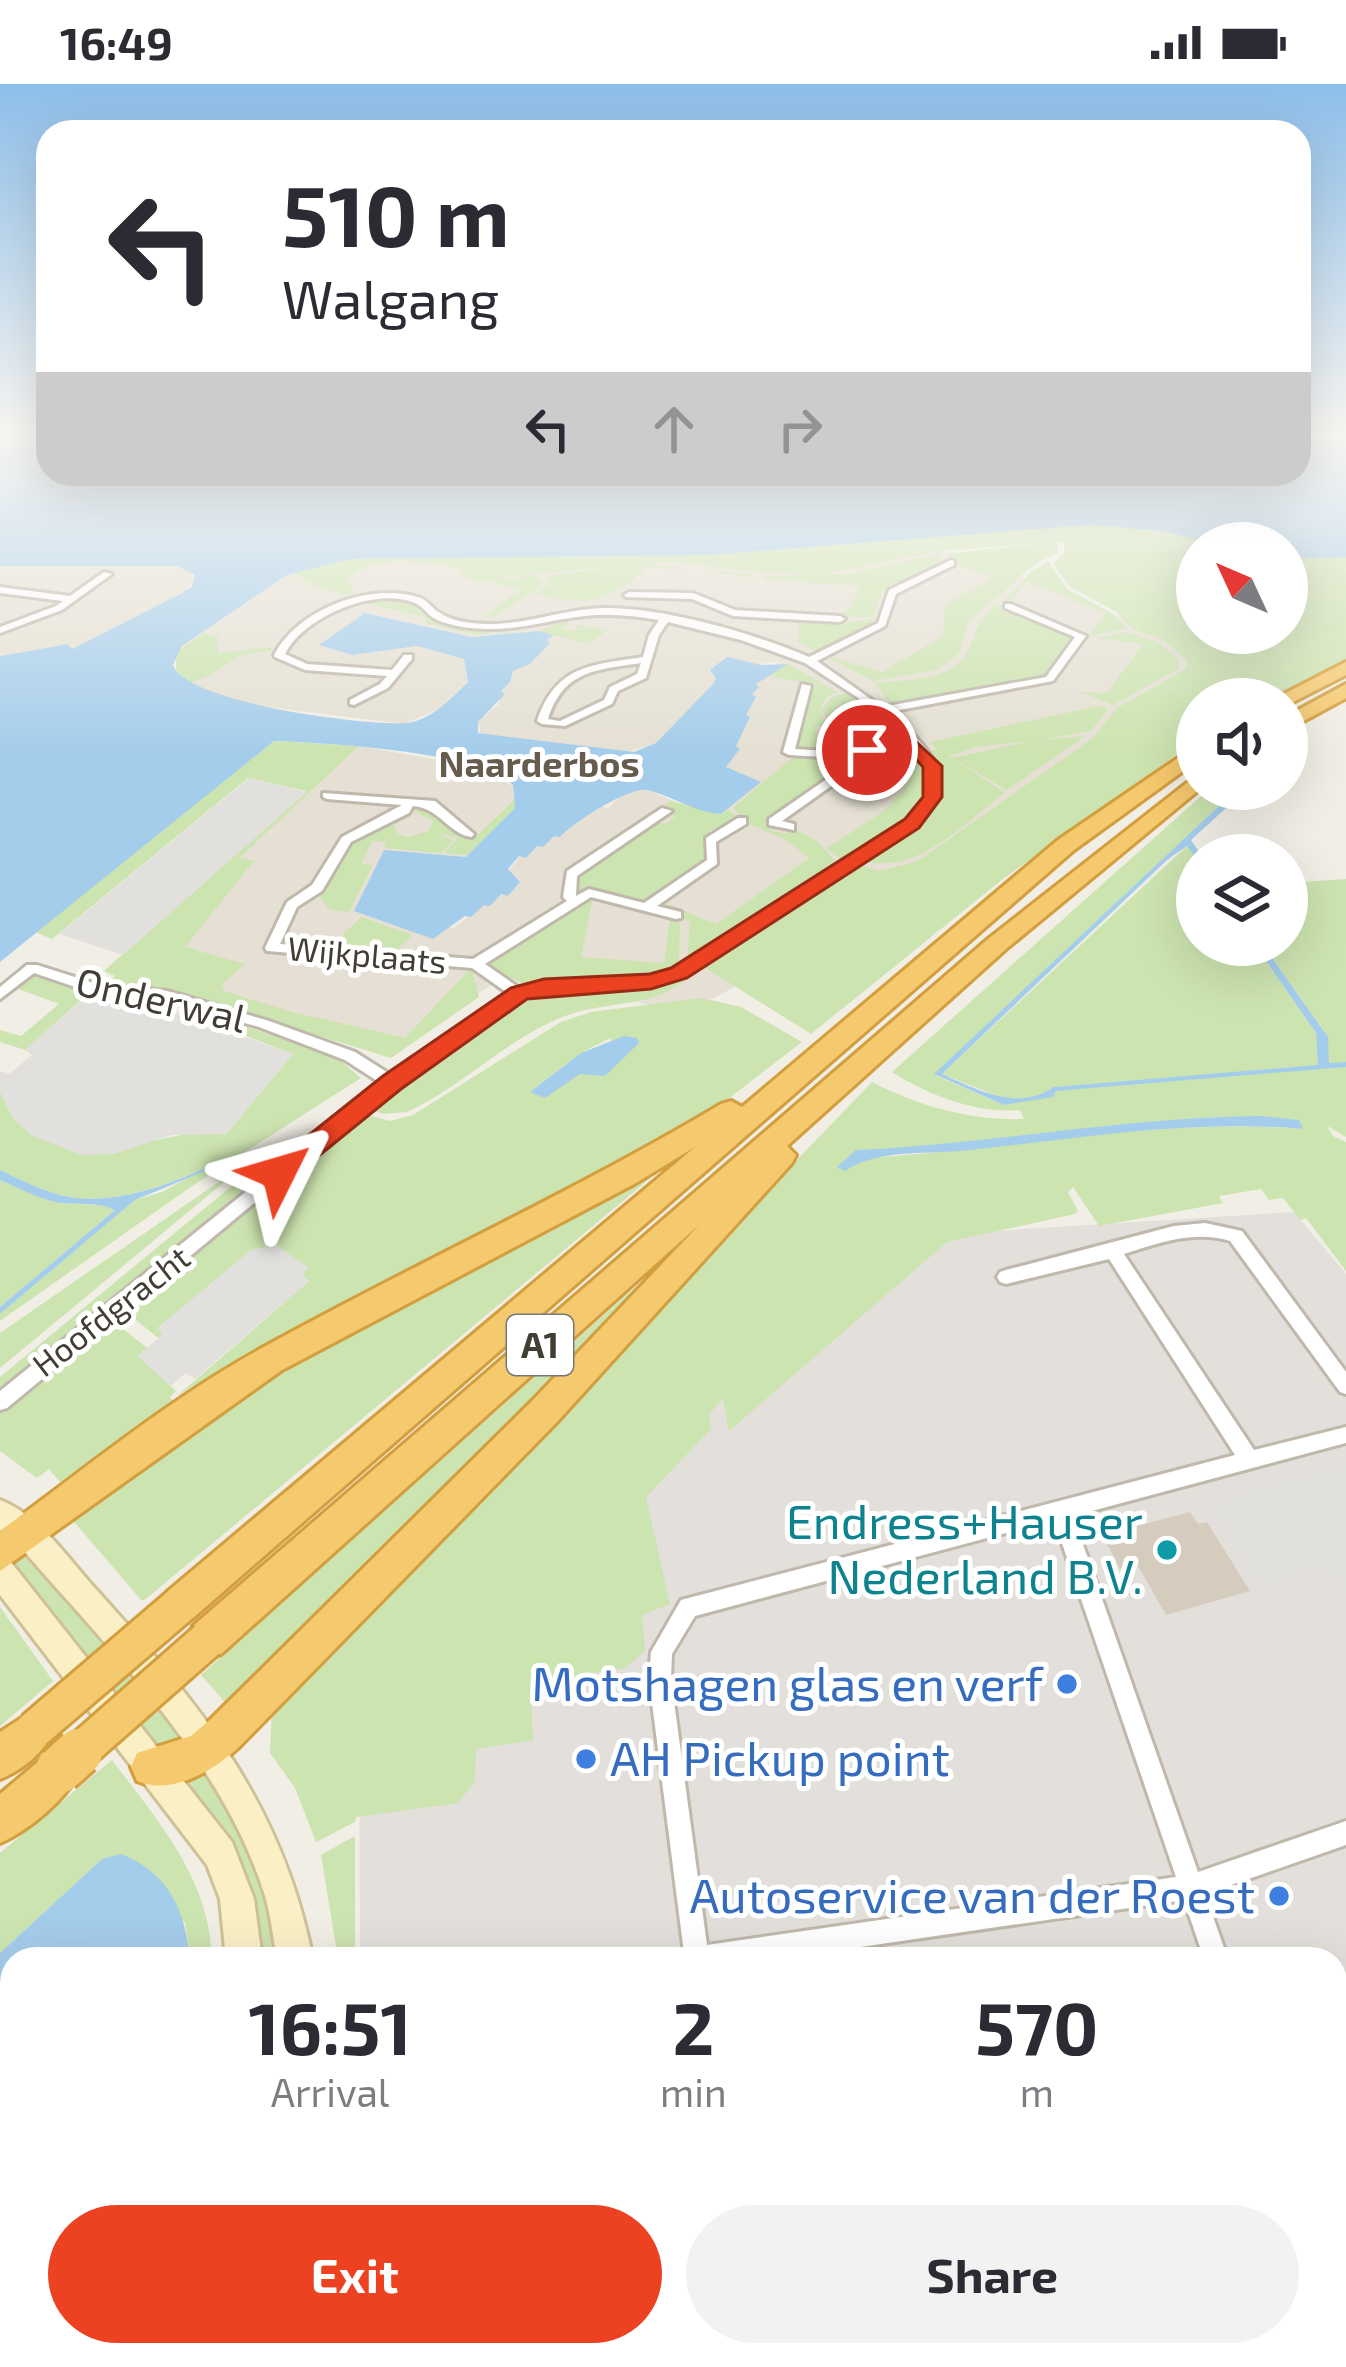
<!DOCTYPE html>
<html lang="en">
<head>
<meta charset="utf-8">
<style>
  :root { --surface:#fff; --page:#f2f2f3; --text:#2b2b33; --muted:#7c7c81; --accent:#ec4221 }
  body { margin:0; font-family:"Exo 2",sans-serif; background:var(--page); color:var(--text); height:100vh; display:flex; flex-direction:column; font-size:45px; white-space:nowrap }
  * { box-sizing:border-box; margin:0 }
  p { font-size:39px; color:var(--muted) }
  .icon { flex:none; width:66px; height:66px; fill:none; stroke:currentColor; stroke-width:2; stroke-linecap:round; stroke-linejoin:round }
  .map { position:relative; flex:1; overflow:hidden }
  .drawer { position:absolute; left:0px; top:1863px; width:1347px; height:420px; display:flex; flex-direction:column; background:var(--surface); border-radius:36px 36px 0 0; box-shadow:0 12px 48px #0002 }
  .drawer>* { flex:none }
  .top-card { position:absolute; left:36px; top:36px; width:1275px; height:366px; border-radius:36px; box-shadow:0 12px 48px #0002; background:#fff; color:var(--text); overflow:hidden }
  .needle { width:78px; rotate:314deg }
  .controls { position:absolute; left:1176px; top:438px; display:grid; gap:24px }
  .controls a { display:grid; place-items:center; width:132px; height:132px; border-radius:50%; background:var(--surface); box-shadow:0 12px 48px #0002; font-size:60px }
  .pin { position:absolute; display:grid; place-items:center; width:102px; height:102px; color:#fff; margin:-51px; border:6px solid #fff; border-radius:50%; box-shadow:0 3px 12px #0007 }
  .me { position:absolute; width:132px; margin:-66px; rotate:50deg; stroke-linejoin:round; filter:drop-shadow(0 0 9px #0008) }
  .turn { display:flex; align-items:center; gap:42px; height:252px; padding:0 48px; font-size:54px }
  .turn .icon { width:156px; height:156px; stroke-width:2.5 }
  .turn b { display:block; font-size:84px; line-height:102px }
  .lanes { display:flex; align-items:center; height:114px; padding:0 48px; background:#0003; justify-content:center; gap:60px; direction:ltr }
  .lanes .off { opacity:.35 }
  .eta { display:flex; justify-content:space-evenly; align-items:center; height:204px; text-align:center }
  .eta b { font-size:72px; font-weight:700; line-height:84px }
  .primary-button { display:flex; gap:24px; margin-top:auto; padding:24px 48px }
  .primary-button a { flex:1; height:138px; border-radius:72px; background:var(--accent); color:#fff; font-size:48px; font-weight:700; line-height:138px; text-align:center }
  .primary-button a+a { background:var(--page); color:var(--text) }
  .status { display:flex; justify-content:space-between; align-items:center; height:84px; padding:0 60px; background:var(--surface); direction:ltr }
  .status svg { height:33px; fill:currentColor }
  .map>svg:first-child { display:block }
  .residential { fill:#e5e0d3 }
  .industrial { fill:#e3dfda }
  .green { fill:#cce4b0; fill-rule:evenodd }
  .parking { fill:#e2e0dd }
  .water { fill:#a4cdeb }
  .building { fill:#d5ccbe }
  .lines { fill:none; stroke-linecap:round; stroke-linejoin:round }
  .minor-casing { stroke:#bfb8ab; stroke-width:6 }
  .tertiary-casing { stroke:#bfb8ab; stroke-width:6 }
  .secondary-casing { stroke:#cfc197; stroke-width:6 }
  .motorway-casing { stroke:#d39e3e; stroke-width:6 }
  .minor { fill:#fff; fill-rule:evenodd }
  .tertiary { fill:#fff; fill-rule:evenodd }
  .secondary { fill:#fbefc6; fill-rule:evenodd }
  .motorway { fill:#f5c96d; fill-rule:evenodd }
  .motorway-bridge-far1-casing { stroke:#d39e3e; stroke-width:42; stroke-linecap:butt }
  .motorway-bridge-casing { stroke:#d39e3e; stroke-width:52; stroke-linecap:butt }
  .motorway-bridge-far1 { stroke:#f5c96d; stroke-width:36 }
  .motorway-bridge { stroke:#f5c96d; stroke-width:46 }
  .route { fill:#ec4221; stroke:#992b15; stroke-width:3 }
  .culture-dot { fill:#0f9aa8; stroke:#fff; stroke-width:4.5 }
  .shop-dot { fill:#3f7fe0; stroke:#fff; stroke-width:4.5 }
  .labels { text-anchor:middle; stroke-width:10; stroke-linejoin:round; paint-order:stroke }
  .far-street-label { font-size:33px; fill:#433e35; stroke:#fff }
  .far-neighbourhood-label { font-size:36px; font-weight:bold; fill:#655c4d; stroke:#fff }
  .shield { fill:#fff; stroke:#7b7872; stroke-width:3 }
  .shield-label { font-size:36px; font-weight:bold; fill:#433e35 }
  .street-label { font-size:39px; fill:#433e35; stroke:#fff }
  .near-culture-label { font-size:48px; fill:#0d838f; stroke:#fff; text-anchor:end }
  .near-shop-label { font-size:48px; fill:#366cbe; stroke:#fff; text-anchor:end }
</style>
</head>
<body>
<div class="status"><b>16:49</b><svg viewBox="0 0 49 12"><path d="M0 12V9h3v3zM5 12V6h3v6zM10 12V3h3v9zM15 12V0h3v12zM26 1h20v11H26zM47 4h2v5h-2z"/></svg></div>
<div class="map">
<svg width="1346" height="2283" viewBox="0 0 1346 2283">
  <rect width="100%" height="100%" fill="#f1eee5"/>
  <g class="residential">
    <path d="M919 457 1058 506 1191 565 1199 587 756 892 679 932 524 879 397 964 146 891 234 774 359 662 474 682 513 702 515 724 466 773 384 767 354 827 454 844 484 820 520 772 602 723 608 724 624 709 643 704 702 729 721 730 760 698 726 684 755 601 779 577 710 588 716 596 712 601 656 659 622 670 481 651 478 638 499 620 500 607 512 588 542 566 552 552 538 547 472 553 365 529 321 560 352 571 417 562 464 575 468 597 439 625 404 640 237 619 192 602 176 590 182 562 287 491 332 477 558 476Z"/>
    <path d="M0 482H179L190 486 195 496 182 509 72 565 68 560 0 572Z"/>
  </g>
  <g class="industrial">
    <path d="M1294 1128 1346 1190V2184L1335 2188V1875H360L359 1611 804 1159Z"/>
    <path d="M349 2271H1145L1118 2283H348Z"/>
  </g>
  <g class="green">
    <path d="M1299 352H1346V576L1267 615H1197V656L1004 794 811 950 704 883 857 780 879 787 918 777 1093 654 1117 624 1187 584 1186 575 1163 556 1132 545 1116 528 1069 502 1053 479 1064 470V458L940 467 824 490 762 489 674 478 531 490 542 495 543 501 493 533H484L519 506 487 497 481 500 459 489 464 485 514 496 528 491C473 499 397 454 347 494L357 514 319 504 292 488 349 475 707 471 1090 441 1161 447 1213 459H1197V549H1287V475L1328 473 1299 390Z"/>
    <path d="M1057 458 1058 469 1035 480 978 529 969 538 959 569 937 586 873 597 824 571 882 588 943 552 945 520 994 494 947 477 951 469Z"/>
    <path d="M943 469 934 483 882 508 873 533H838L850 525 860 502 760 496 766 492 847 490Z"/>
    <path d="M1048 477 1067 505 1113 530 1127 544 1089 552 1106 529 1026 498 1007 521 1002 519 1031 488Z"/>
    <path d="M639 480 750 490 746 494 699 485 645 484C610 520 583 522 534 510L548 501 547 492Z"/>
    <path d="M382 515C418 512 437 541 473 543 504 545 540 537 571 534L563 546H579L574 540 606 547 589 560 538 547 564 537 476 551 428 540 425 533 363 519Z"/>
    <path d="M997 520 1077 554 1039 597 892 622 875 599C902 596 953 597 967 569 978 548 975 535 997 520Z"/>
    <path d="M873 535 869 543 818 568 798 558 799 536 839 540Z"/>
    <path d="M1125 548 1155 557 1179 575V585L1113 621 1080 608 1107 609 1143 560 1097 554Z"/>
    <path d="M204 549 218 553V569L272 563 271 567 241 571 209 592 189 599 176 590V569Z"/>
    <path d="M788 580 837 608C823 613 819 622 822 636L828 637 822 626 830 614 851 607 896 647 897 654 866 664 830 638 816 644 817 655 852 654 862 664 840 670 795 663 801 635H813L803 633 809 607 817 601 765 591Z"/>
    <path d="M1099 622 1108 625 1091 647 1040 656 1086 652 1007 706 952 674 1032 657 976 663 949 672 1005 709C965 738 918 791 864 777 892 758 939 738 941 700L928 668 937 665 930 658Z"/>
    <path d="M274 657 359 662 239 774 254 777 185 863 245 880 222 900 224 907 292 928 405 954 471 884 479 913 391 974 174 907 107 900 115 892 104 887 306 707 248 694 52 855 35 848Z"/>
    <path d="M904 662 914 668 861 677 909 671 919 676C944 731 883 753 844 778L827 764 884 727 904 705 901 692 865 688 855 673Z"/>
    <path d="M794 672 837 674 845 681 766 739 772 747 786 750 793 744 818 758 840 782 687 877 690 838 655 822 660 817 716 840 809 774 784 755 747 739 733 724Z"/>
    <path d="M1209 705H1237L935 991 1004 1021 1015 1019 942 990 1187 762 1197 776V861H1255L1316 949 1319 980 1329 978 1324 947 1263 861H1287V799L1346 795V1053L1327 1042 1333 1052 1346 1058V1187L1306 1134 1300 1136 1283 1114 1269 1116 1261 1105 1219 1112 1223 1119 1099 1142 1073 1103 1068 1108 1078 1127 1075 1130 947 1158 729 1347 723 1315 709 1330 711 1345 646 1413 670 1520 642 1531 645 1567 625 1584 565 1593V1607L531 1613 533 1656 476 1665 475 1697 458 1719 356 1733 355 1738 316 1758 295 1704 270 1669 272 1621 872 998C918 1022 971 1037 1024 1035L1020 1026C976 1030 928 1011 892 988ZM1216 1033 1299 1036 1301 1045C1154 1033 1011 1066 865 1074L856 1066C977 1061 1096 1041 1216 1033Z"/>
    <path d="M517 713 515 724 468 771 444 769 458 754 437 748 453 757 440 769 385 764 386 758 372 757 361 780 373 781 349 828 330 826 319 812 349 757 407 727 411 732 395 740 397 750 408 753 429 747 433 737 411 725 421 722 466 752 479 750Z"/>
    <path d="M671 717 721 730 728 726 740 734 708 747 712 752 704 758 705 775 641 818 599 806 575 809V792L659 739 667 740 675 732 661 724Z"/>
    <path d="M593 813 581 873 664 879 670 833 680 840 679 876 684 880 648 893 527 902 489 883 488 876 495 871Z"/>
    <path d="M362 833 412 851 393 870 340 865 344 849Z"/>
    <path d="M690 891C658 925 609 916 568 931 509 952 464 1002 407 1028L384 1030 368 1025 527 914C581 899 637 908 690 891Z"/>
    <path d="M43 893 88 910 25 966 0 958V946L21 952 59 920 16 904 29 894Z"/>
    <path d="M701 914 741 923 802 958 710 1029 220 1297 214 1290 177 1312 309 1197 302 1191 158 1244 164 1249 158 1254 129 1230 128 1224 362 1029 389 1037 413 1031 561 938 591 928ZM610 954 621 972C611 993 598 988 579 990 564 992 546 1002 531 1007L581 969Z"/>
    <path d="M232 938 335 972 361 994 195 1100 0 1237V1230L135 1116 162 1108 212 1081C166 1102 104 1126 53 1109 35 1103 17 1094 0 1086V1007L14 1036 152 1057 196 1048 226 1050 293 970 228 945Z"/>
    <path d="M346 1023 350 1024 0 1307V1293L233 1101Z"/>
    <path d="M690 1061 147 1514 142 1517 64 1426 204 1325Z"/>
    <path d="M252 1075 0 1284V1249Z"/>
    <path d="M0 1096C18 1104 37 1114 57 1118 76 1123 99 1117 116 1125L0 1223Z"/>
    <path d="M699 1146 517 1342 230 1624 201 1591Z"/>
    <path d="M106 1239 117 1240 147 1264 138 1272 176 1307 170 1313 173 1317 60 1398 49 1385 37 1394 0 1367V1329Z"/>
    <path d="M26 1464 180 1647 188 1664 148 1663 10 1479Z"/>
    <path d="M0 1523 53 1597 0 1642Z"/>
    <path d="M112 1676C158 1737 210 1795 212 1875H190L185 1838 102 1775 0 1869V1769Z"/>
    <path d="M207 1679 241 1732 285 1867 263 1871C256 1793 242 1754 181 1705L184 1687Z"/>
    <path d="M355 1752V1875H338L321 1771Z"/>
    <path d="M12 2175V2271H136L90 2283H0V2179Z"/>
  </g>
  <g class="parking">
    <path d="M249 694 307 708 123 871 59 850Z"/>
    <path d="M82 916 162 923 293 970 226 1050 172 1051 114 1070 82 1071 31 1051 14 1036 0 1007V987L9 990 32 971 25 966Z"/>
    <path d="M276 1161 309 1184 302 1191 309 1197 195 1295 186 1289 171 1302 137 1272 163 1250 157 1244 251 1166Z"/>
    <path d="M1346 1378V1510L1323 1486 1257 1506 1205 1418Z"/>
  </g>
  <g class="water">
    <path d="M0 352H48V390H1299V352H1346V473L1287 475V459H1213L1161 447 1090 441 707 471 349 475 287 491 182 562 173 581C186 619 366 642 406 639 431 637 451 614 468 598L464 575 417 562 352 571 319 561 365 529 472 553 538 547 554 551 547 556 550 559 530 580 513 587 510 598 501 607 505 610 478 638V649L634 668 656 659 712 601 716 595 710 586 727 573 762 581 788 580 756 600 759 603 752 610 756 613 746 631 750 633 736 662 740 665 726 683 761 698 721 730C693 728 673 712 647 706 629 702 570 741 560 753L554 752 543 763 537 762 526 774 519 772 508 785 520 798 508 812 501 810 490 822 484 821 471 833 465 832 433 855 354 827 384 766 466 773 515 724 513 701C478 667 326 659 274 657L0 878V572L68 560 72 565 182 509 192 502 195 491 178 482H0Z"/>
    <path d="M1237 705H1247L1191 756 1201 771 1197 776 1187 762 1167 776 942 990C979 1006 1017 1028 1054 1003L1318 981 1316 949 1255 861H1263L1328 953 1329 979 1346 978V983L1056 1007 1053 1013 1004 1021 934 990Z"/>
    <path d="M624 952 637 954 639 959 605 992 580 990 545 1014 530 1008 581 969Z"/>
    <path d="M1260 1032 1299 1036 1303 1045C1189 1035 1083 1054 970 1066 929 1071 879 1064 845 1087L837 1083 856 1066C991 1060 1125 1033 1260 1032Z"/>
    <path d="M212 1081 217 1082 135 1116 0 1230V1223L115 1126C100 1117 75 1122 56 1118 37 1114 18 1104 0 1096V1086C17 1094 35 1103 53 1109 104 1126 167 1102 212 1081Z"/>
    <path d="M121 1770C169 1789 185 1826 190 1875H12V2081L0 2084V1869L102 1775Z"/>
  </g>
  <path class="building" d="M1190 1428 1198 1440 1207 1438 1250 1507 1166 1531 1137 1480 1120 1485 1102 1451Z"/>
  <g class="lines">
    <defs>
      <g id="minor">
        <path d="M951 476 954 477V481L896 510 885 542 817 577 882 623 1046 593 1075 553 1005 524V520H1011L1086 552 1053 597 889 628C928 663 965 695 916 743L684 892 639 902 559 907 524 913 364 1028 7 1324 0 1326V1307L354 1020 382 1000 345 976 259 943 167 917 99 911 34 889 0 915V903L27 881H37L100 901 167 907 269 937 355 968 393 992 509 910 472 884 267 867 265 864 287 818 312 801 342 753 402 721 327 715 323 713V709L435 717 474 750 472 753C449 751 440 724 413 722L409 729 351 758 322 807 297 823 280 860 473 875 567 817 563 813 567 787 662 724 672 727 577 792 576 812 589 805 644 819 707 776 706 754 738 734H746V740L716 758 717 780 657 822 681 828V834L676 835 591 813 485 880 521 905C572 892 624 900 674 886L908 737C937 709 934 689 909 659L852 673 860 681 858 683 782 737 794 740V746L769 741V735L847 681 841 674 789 671 783 668 802 600 811 602 795 665 844 668 903 654 857 613 805 579 741 556 668 538 659 551 646 594 618 607 612 620 565 642 542 640 537 637C556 581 591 581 643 573L649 551 659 536C635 532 610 529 585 532 554 535 524 545 492 545 474 545 454 543 437 536 428 532 424 523 415 519 376 502 303 533 285 570L307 580 392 586 404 571H412V575L388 604 354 621 350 620V616L380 600 387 592 305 586 275 573 274 571C297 526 368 498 418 513 428 516 431 524 440 529 454 539 477 540 494 540 531 539 566 525 603 524 663 523 753 549 809 573L878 539 889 506ZM641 579 637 590 610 603 604 616 560 637 548 635C564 586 596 586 641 579Z"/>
        <path d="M104 488 112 490 62 526 0 549V543L56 522 63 517 0 509V503L70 512Z"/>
        <path d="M629 508 693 509 735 526 840 532 845 535 840 538 733 532 692 515 626 513 624 511Z"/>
        <path d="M1205 1139 1242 1147 1346 1288V1310L1340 1308 1230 1157C1194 1146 1159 1159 1124 1170L1254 1366 1346 1343V1359L1073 1432 1198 1788 1346 1737V1761L1205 1810 1228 1875H1204L1184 1816 778 1875H682L684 1869 649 1595 651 1568 681 1516 1235 1371 1109 1175 1006 1200 1000 1198 997 1193 1000 1188 1006 1186 1174 1142ZM1054 1436 1176 1793 707 1861 671 1595 672 1570 695 1532Z"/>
        <path d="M1346 2190V2218L1335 2222V2194Z"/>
        <path d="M641 2271H671L672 2283H642Z"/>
        <path d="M1149 2271H1200L1195 2281 1191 2283H1140L1145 2273Z"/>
      </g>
      <g id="tertiary">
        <path d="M198 2271H234V2283H196Z"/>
        <path d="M261 2271H297L298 2283H260Z"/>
      </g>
      <g id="secondary">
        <path d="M0 1416C39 1431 66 1472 93 1502 199 1620 281 1715 313 1875H277C273 1854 271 1832 265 1812 222 1674 108 1565 17 1459L0 1446Z"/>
        <path d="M0 1473 10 1477 232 1758 254 1815 262 1875H226L220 1815 207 1781 0 1511Z"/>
      </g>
      <g id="motorway">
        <path d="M1346 578V591L1291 619 1274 615Z"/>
        <path d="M1346 600V614L1287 646V632Z"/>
        <path d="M1197 661V677L1074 766 193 1534 180 1540 167 1534 161 1521 167 1508 695 1063 636 1099 282 1286 0 1487V1447C85 1385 169 1315 262 1264 414 1180 572 1109 721 1020L731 1017 742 1023 1058 756Z"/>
        <path d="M1197 691 1200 705 1006 865 787 1062 796 1071 792 1079 557 1338 240 1662C215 1686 172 1712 137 1697L131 1683 137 1669 191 1652 212 1634 533 1316 700 1140 221 1570 207 1575 193 1570 188 1556 193 1542 988 855Z"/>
        <path d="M34 1626 48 1632 54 1646C45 1668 22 1686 0 1695V1648Z"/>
        <path d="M59 1665 73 1672 80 1686C68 1714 28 1747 0 1759V1710L45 1672Z"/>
        <path d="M12 2127V2177L0 2181V2131Z"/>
      </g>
    </defs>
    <use href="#minor" class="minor-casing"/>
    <use href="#tertiary" class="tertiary-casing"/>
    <use href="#secondary" class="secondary-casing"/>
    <use href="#motorway" class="motorway-casing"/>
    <use href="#minor" class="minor"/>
    <use href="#tertiary" class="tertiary"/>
    <use href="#secondary" class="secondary"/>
    <use href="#motorway" class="motorway"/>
    <defs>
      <g id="motorway-bridge-far1">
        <path d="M34 1646 180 1521"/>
        <path d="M76 1671 207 1556"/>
      </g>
      <path id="motorway-bridge" d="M59 1686 79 1668"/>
    </defs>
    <use href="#motorway-bridge-far1" class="motorway-bridge-far1-casing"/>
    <use href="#motorway-bridge" class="motorway-bridge-casing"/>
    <use href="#motorway-bridge-far1" class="motorway-bridge-far1"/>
    <use href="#motorway-bridge" class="motorway-bridge"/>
  </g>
  <linearGradient id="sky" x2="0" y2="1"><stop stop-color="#8dbee9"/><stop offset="0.52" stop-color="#f9f7f3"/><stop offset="1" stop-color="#f9f7f3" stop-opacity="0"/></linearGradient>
  <rect width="1346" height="671" fill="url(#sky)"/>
  <path class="route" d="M909 651 942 682V713L919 744 687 894 651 905 527 915 401 1005 289 1096H270L266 1089 270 1082 383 992 511 904 544 895 650 890 671 884 905 735 923 713V683L905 663 867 672 858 666Z"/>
  <circle class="culture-dot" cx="1167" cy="1466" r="12"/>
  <g class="shop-dot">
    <circle cx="1067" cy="1600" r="12"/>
    <circle cx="586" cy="1675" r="12"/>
    <circle cx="1279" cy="1812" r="12"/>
  </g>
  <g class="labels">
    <g class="far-street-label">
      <text transform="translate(367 871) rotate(5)" y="12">Wijkplaats</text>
      <text transform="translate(111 1227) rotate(-38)" y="12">Hoofdgracht</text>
    </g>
    <g class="far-neighbourhood-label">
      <text x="539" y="693">Naarderbos</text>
    </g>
    <rect class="shield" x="507" y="1231" width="66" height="60" rx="9"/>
    <g class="shield-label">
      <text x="540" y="1274">A1</text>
    </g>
    <g class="street-label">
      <text transform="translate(161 916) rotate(13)" y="14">Onderwal</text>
    </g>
    <g class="near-culture-label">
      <text x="1143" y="1455">Endress+Hauser<tspan x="1143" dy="55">Nederland B.V.</tspan></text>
    </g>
    <g class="near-shop-label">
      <text x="1043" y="1617">Motshagen glas en verf</text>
      <text x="610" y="1692" text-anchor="start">AH Pickup point</text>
      <text x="1255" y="1829">Autoservice van der Roest</text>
    </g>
  </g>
</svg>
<div class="controls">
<a><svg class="needle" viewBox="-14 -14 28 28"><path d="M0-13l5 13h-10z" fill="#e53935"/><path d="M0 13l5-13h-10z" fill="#7c7c81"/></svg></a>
<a><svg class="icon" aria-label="sound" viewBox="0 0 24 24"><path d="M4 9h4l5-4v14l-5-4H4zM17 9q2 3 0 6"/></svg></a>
<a><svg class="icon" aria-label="layers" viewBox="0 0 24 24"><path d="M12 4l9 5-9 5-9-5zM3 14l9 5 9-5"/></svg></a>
</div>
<div class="pin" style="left:867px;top:666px;background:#d93025"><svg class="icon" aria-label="arrive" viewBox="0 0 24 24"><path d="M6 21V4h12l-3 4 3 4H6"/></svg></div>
<svg class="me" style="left:279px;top:1089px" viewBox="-20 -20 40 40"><path d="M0-17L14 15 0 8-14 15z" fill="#ec4221" stroke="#fff" stroke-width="4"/></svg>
<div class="top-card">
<div class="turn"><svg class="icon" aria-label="left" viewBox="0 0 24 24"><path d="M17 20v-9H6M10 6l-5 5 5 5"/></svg><div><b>510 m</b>Walgang</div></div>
<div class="lanes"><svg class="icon" aria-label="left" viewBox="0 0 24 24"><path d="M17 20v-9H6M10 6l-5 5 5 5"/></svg><svg class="icon off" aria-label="ahead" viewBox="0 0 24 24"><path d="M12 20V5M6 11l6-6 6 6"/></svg><svg class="icon off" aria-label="right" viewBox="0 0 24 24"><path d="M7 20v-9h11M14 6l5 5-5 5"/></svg></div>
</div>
<section class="drawer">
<div class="eta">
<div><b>16:51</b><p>Arrival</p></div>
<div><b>2</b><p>min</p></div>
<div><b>570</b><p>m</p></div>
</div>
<div class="primary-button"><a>Exit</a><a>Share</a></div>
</section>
</div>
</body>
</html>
